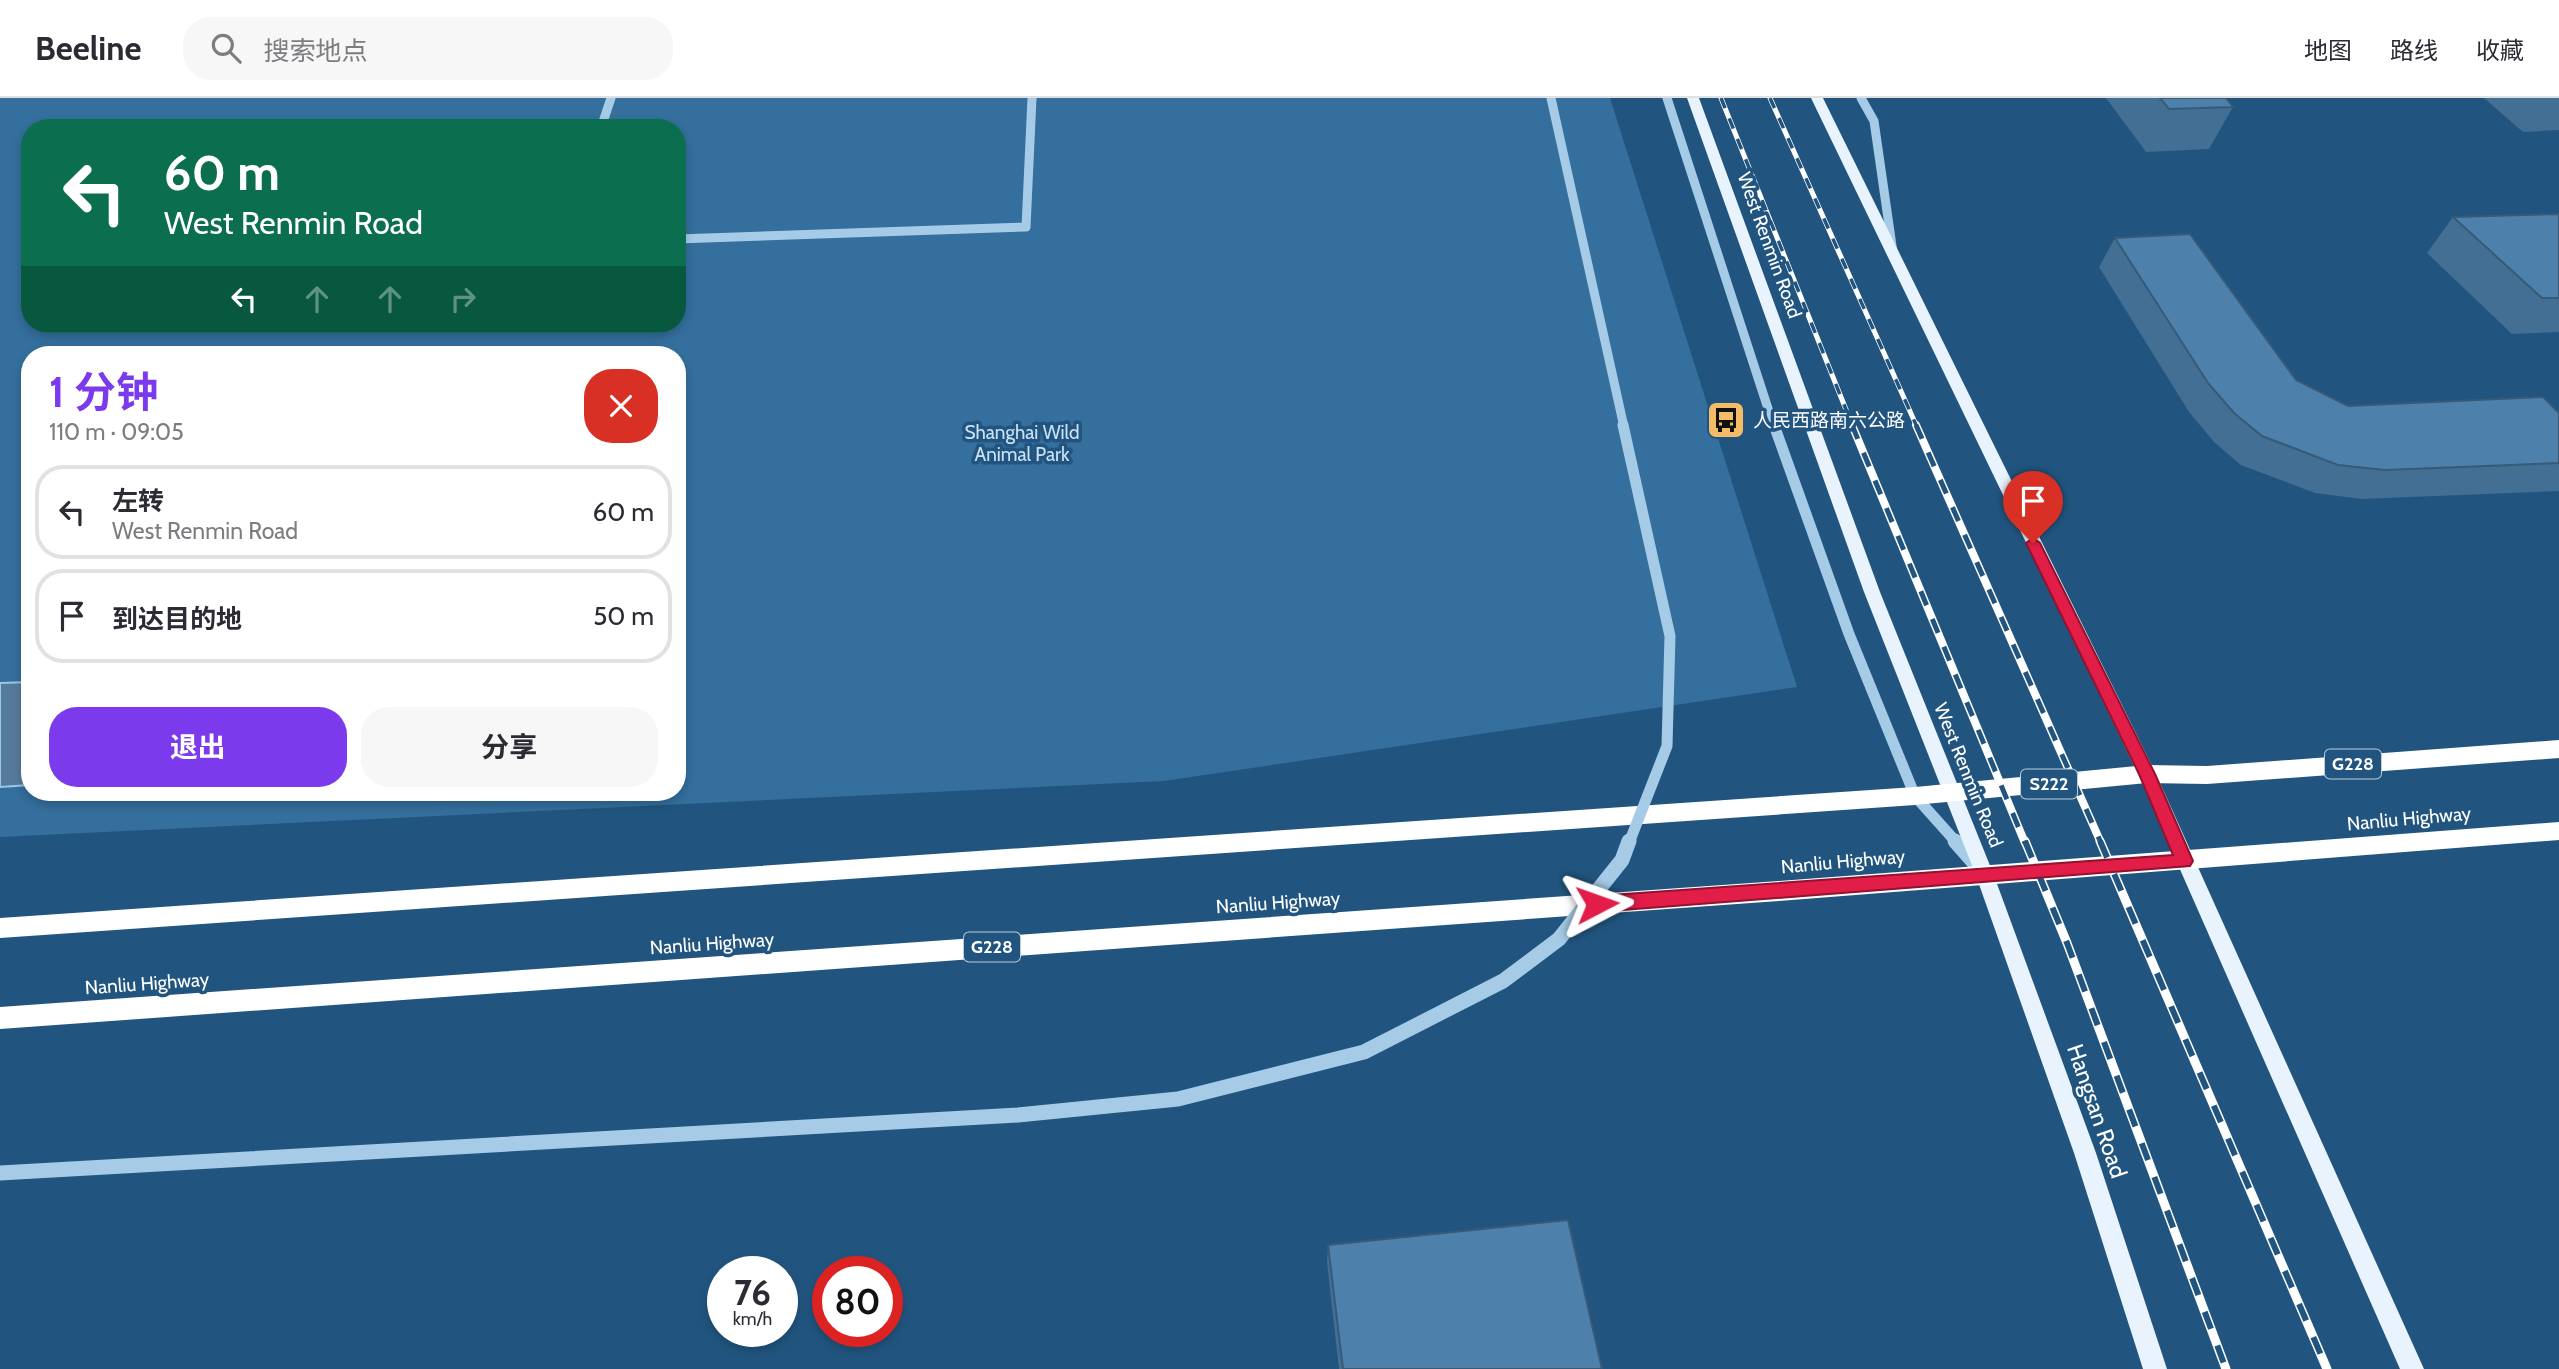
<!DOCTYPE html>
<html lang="zh">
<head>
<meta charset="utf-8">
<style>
  :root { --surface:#fff; --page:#f7f7f7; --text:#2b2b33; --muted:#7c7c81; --line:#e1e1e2; --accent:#7c3aed }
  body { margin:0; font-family:Cabin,"Noto Sans SC",sans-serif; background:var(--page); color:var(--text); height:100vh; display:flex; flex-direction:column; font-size:26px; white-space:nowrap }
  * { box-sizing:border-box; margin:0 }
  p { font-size:23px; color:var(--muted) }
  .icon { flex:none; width:38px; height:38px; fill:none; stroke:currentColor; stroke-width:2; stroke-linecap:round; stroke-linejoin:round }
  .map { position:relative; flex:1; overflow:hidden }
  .sheet { position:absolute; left:21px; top:248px; width:665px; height:455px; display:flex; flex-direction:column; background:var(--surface); border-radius:28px; box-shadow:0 4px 10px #0003 }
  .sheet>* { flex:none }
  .hud { position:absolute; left:21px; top:21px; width:665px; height:214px; border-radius:28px; box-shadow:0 4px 10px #0003; background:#0b6e4f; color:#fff; overflow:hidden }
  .speed { position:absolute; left:707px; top:1158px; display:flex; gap:14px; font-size:35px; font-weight:700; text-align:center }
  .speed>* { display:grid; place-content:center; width:91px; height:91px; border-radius:50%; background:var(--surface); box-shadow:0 4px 10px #0003; line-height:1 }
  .speed small { font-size:18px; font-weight:400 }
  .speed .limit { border:10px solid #d22; background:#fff; color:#111 }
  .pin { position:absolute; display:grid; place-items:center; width:60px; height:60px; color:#fff; margin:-72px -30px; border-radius:50% 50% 50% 0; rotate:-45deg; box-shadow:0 0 7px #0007 }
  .pin .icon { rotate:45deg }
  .me { position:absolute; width:77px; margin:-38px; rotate:86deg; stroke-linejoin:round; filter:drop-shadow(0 0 5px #0008) }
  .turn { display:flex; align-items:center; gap:24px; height:147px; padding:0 28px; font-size:32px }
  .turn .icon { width:91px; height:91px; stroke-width:2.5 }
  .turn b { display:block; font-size:49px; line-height:60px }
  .lanes { display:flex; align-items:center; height:66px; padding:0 28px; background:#0003; justify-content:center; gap:35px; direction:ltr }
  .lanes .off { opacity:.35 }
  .round { display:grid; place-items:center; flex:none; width:74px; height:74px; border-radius:28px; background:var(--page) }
  .summary { display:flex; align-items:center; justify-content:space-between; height:119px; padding:0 28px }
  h1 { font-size:42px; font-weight:700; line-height:52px; color:var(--accent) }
  .cta { display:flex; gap:14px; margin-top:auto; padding:14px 28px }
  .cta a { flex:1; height:80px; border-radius:28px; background:var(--accent); color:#fff; font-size:28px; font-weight:700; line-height:80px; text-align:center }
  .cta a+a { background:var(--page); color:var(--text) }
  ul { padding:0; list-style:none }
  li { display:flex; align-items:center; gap:21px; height:94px; margin:0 14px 10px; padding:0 14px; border:4px solid var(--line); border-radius:28px }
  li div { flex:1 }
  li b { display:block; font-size:26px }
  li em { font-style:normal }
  header { display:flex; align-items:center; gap:42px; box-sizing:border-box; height:98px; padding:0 35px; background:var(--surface); border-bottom:2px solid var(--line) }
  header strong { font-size:33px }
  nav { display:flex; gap:38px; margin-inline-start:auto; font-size:24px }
  .search { width:490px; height:63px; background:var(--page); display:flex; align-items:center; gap:18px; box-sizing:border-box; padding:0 24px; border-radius:28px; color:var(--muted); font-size:26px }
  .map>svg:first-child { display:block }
  .green { fill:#346f9d; fill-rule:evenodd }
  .water { fill:#567b9a; stroke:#99c7e9; stroke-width:2 }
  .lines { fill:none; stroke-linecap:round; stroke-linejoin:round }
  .minor-far2 { stroke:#a6cbe7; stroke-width:9 }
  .minor-far1 { stroke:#a6cbe7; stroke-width:11 }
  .minor { stroke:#a6cbe7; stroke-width:15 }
  .major { fill:#e8f3fd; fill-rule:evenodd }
  .highway { fill:#fff; fill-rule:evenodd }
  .rail-far2-casing { stroke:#fff; stroke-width:5 }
  .rail-far1-casing { stroke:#fff; stroke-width:8 }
  .rail-casing { stroke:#fff; stroke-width:9 }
  .rail-far2 { stroke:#21557f; stroke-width:3.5; stroke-dasharray:11; stroke-linecap:butt }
  .rail-far1 { stroke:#21557f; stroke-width:5; stroke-dasharray:15; stroke-linecap:butt }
  .rail { stroke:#21557f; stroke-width:6; stroke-dasharray:18; stroke-linecap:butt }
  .minor-bridge-far2 { stroke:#a6cbe7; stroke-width:9 }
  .minor-bridge-far1 { stroke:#a6cbe7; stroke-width:11 }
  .minor-bridge { stroke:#a6cbe7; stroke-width:15 }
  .wall { fill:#426f93 }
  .building { fill:#4d81ab; stroke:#365a78; stroke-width:2 }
  .route { fill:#e11d48; stroke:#92132f; stroke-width:2 }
  .labels { text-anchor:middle; stroke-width:7; stroke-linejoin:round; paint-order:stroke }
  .shield { fill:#21557f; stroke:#bcccd9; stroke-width:2 }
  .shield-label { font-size:18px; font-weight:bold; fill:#fff }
  .street-label { font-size:19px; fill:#fff; stroke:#21557f }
  .poi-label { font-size:19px; fill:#fff; stroke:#21557f; text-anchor:start }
  .park-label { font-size:19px; fill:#c9e2f6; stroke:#21557f }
  .near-street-label { font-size:23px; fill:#fff; stroke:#21557f }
</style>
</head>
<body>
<header>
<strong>Beeline</strong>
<div class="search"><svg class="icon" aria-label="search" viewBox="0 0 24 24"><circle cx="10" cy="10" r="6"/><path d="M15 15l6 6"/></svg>搜索地点</div>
<nav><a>地图</a><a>路线</a><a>收藏</a></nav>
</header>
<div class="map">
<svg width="2559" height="1271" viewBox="0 0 2559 1271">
  <rect width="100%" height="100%" fill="#21557f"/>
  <path class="green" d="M0 0H1610L1797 589 1164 683 0 739ZM30 30H677V226H30ZM30 257H677V695H30Z"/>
  <path class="water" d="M30 584V687L0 689V585Z"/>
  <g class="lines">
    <g class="minor-far2">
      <path d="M1667 0 1774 329"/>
      <path d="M1861 0 1874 23 1893 155"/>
      <path d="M601 30 611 0"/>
      <path d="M677 141 1026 129 1032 0"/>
    </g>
    <path class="minor-far1" d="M1774 327 1849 536 1915 698 1957 745"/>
    <path class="minor" d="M1955 743 1978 769"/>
    <g class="major">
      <path d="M1687 0H1699L1880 494 1993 775 2096 1055 2167 1271H2143L2074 1055 1975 775 1864 494Z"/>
      <path d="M1811 0H1823L2156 676 2424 1271H2400L2138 676Z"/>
    </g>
    <g class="highway">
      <path d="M2559 642V660L2207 686 2147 685 1915 707 0 840V820L1915 689 2147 667 2207 668Z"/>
      <path d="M2559 724V742L1779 803 0 931V909L1779 783Z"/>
    </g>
    <defs>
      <g id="rail-far2">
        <path d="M1721 0 1853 329"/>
        <path d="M1770 0 1917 329"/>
      </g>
      <g id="rail-far1">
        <path d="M1852 327 2025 745"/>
        <path d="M1916 327 2101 745"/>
      </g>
      <g id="rail">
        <path d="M2025 743 2067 845 2226 1271"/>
        <path d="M2100 743 2327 1271"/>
      </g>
    </defs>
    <use href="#rail-far2" class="rail-far2-casing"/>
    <use href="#rail-far1" class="rail-far1-casing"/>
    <use href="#rail" class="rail-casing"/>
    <use href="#rail-far2" class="rail-far2"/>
    <use href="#rail-far1" class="rail-far1"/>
    <use href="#rail" class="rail"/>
    <path class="minor-bridge-far2" d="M1551 0 1624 329"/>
    <path class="minor-bridge-far1" d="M1623 327 1670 538 1667 648 1629 745"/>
    <path class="minor-bridge" d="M0 1075 1018 1017 1178 1001 1364 954 1503 883 1559 841 1622 762 1629 743"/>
  </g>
  <g class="wall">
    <path d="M2106 0H2226L2233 9 2209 51 2146 54Z"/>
    <path d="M2484 0H2559V32L2523 34Z"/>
    <path d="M2559 116V234L2512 236 2427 155 2453 119Z"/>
    <path d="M2115 140 2296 282 2348 308 2559 315V393L2361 401 2315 395 2241 367 2214 344 2189 314 2099 169Z"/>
    <path d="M1328 1147 1602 1271H1339L1327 1164Z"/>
  </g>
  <g class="building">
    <path d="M2160 0H2226L2233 9 2169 11Z"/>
    <path d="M2559 116V200H2542L2453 119Z"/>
    <path d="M2190 136 2296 282 2348 308 2543 299 2559 315V365L2385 372 2338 367 2262 338 2234 315 2208 285 2115 140Z"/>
    <path d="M1568 1122 1602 1271H1343L1328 1147Z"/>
  </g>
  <path class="route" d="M2033 440 2040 445 2155 676 2193 763 2190 768 1597 814 1591 811 1588 806 1591 801 1597 798 2173 757 2139 676 2026 445Z"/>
  <defs>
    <symbol id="bus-square" viewBox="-11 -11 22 22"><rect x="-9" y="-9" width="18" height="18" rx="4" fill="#f4bc67" stroke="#21557f"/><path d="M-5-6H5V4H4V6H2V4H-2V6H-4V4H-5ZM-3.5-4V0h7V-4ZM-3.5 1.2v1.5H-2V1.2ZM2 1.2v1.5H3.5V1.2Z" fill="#111"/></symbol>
  </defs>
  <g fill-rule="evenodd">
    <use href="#bus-square" x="1704" y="300" width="44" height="44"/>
  </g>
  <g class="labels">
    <g class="shield">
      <rect x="2325" y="651.5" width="56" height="29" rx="5"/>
      <rect x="2021" y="671.5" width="56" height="29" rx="5"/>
      <rect x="964" y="834.5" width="56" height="29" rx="5"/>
    </g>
    <g class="shield-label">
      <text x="2353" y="672">G228</text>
      <text x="2049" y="692">S222</text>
      <text x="992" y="855">G228</text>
    </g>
    <g class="street-label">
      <text transform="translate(1770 147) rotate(70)" y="7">West Renmin Road</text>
      <text transform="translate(1969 677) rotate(68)" y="7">West Renmin Road</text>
      <text transform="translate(2409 720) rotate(-5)" y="7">Nanliu Highway</text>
      <text transform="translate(1843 763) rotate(-5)" y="7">Nanliu Highway</text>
      <text transform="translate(1278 804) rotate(-4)" y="7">Nanliu Highway</text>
      <text transform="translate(712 845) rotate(-4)" y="7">Nanliu Highway</text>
      <text transform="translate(147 885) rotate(-4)" y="7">Nanliu Highway</text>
    </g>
    <g class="poi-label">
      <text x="1753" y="329">人民西路南六公路</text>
    </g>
    <g class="park-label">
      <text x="1022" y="341">Shanghai Wild<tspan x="1022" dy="22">Animal Park</tspan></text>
    </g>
    <g class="near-street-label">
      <text transform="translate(2097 1013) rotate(71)" y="8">Hangsan Road</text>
    </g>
  </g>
</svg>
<div class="speed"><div>76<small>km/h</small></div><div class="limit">80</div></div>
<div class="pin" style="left:2033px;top:445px;background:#d93025"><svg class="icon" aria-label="arrive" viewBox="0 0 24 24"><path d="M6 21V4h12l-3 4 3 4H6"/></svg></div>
<svg class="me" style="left:1597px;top:806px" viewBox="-20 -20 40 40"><path d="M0-17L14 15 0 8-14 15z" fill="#e11d48" stroke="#fff" stroke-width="4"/></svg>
<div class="hud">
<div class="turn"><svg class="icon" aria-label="left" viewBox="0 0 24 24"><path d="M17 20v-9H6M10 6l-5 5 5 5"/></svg><div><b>60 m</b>West Renmin Road</div></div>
<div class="lanes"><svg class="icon" aria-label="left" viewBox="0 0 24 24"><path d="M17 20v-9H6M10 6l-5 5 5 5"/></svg><svg class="icon off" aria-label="ahead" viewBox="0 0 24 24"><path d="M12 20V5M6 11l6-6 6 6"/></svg><svg class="icon off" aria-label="ahead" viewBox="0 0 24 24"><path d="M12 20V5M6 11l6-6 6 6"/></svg><svg class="icon off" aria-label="right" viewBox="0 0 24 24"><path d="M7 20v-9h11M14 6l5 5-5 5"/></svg></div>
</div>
<section class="sheet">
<div class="summary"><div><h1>1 分钟</h1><p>110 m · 09:05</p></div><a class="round" style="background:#d93025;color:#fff"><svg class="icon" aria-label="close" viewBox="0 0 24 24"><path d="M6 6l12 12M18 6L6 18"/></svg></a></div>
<ul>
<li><svg class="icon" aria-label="left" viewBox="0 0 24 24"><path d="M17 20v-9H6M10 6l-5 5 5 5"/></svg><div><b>左转</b><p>West Renmin Road</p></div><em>60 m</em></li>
<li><svg class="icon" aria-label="arrive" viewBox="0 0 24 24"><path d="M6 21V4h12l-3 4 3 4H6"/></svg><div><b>到达目的地</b></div><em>50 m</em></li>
</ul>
<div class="cta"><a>退出</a><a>分享</a></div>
</section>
</div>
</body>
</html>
